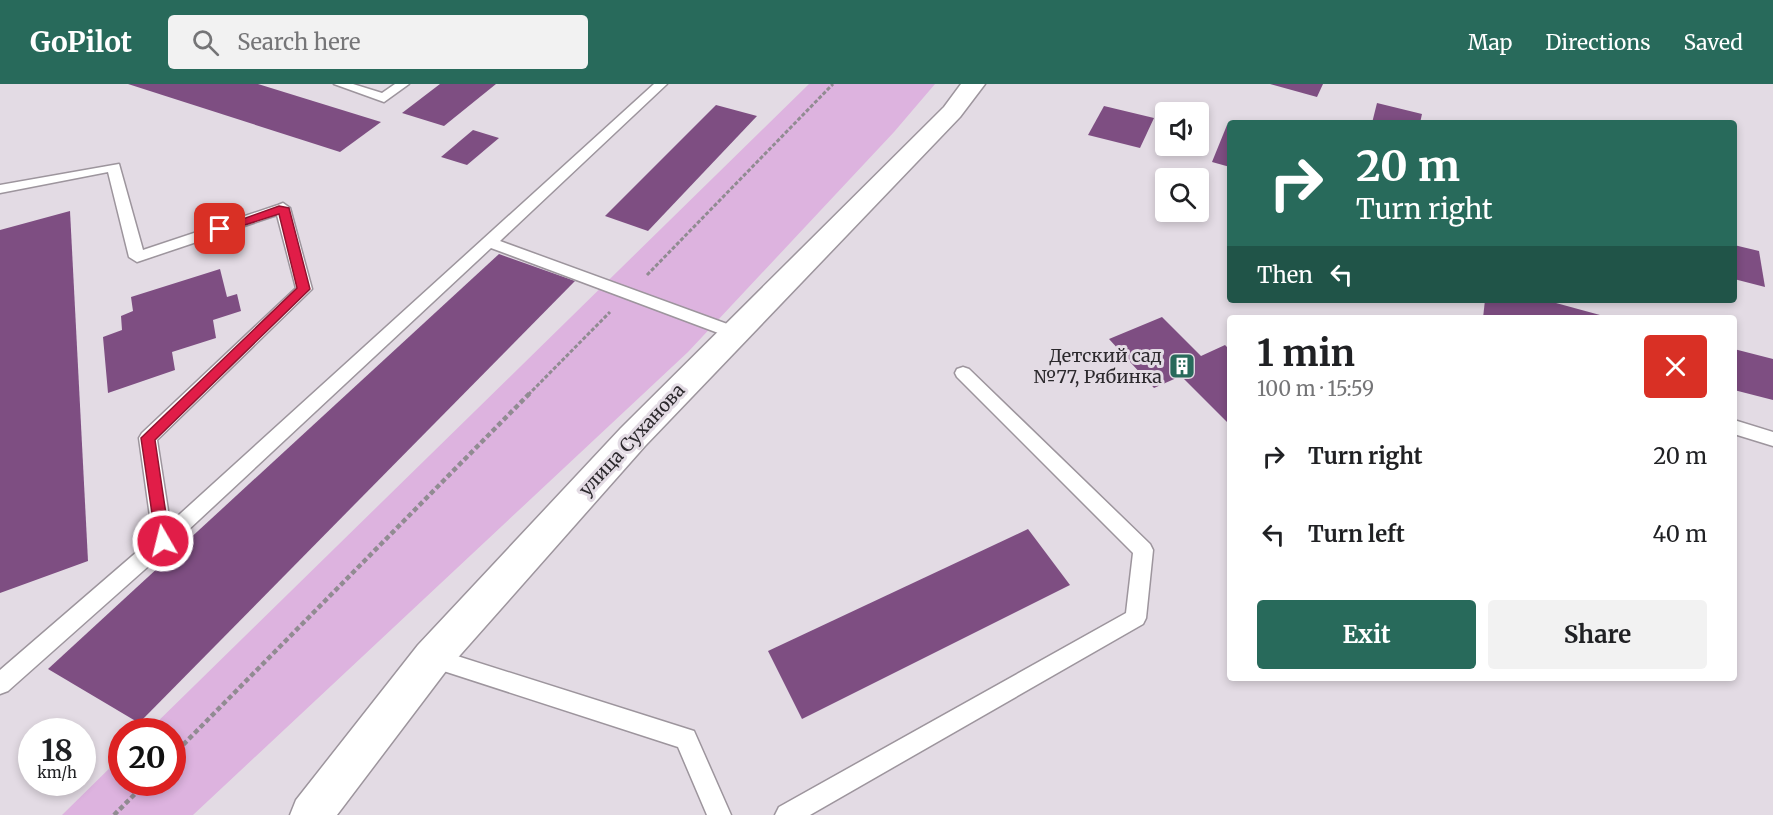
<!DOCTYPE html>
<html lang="en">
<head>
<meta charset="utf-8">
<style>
  :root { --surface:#fff; --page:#f2f2f2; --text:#202124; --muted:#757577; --accent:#286a5b }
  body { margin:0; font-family:Merriweather,serif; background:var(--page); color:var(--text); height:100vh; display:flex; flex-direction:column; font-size:22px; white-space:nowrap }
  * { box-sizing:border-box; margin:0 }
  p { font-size:20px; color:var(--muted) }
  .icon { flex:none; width:33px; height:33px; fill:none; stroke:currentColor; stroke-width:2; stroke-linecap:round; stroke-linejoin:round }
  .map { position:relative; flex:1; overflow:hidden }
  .panel { position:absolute; left:1227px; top:231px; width:510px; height:366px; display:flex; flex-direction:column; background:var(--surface); border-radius:6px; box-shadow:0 3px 9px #0003 }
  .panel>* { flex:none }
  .hud { position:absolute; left:1227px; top:36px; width:510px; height:183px; border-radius:6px; box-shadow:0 3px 9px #0003; background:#286a5b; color:#fff; overflow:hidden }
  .controls { position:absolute; left:1155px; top:18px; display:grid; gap:12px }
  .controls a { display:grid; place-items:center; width:54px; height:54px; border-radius:6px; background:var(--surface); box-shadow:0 3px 9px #0003; font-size:30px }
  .speed { position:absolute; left:18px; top:634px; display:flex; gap:12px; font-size:30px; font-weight:700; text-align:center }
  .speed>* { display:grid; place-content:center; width:78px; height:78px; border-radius:50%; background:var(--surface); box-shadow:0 3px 9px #0003; line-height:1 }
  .speed small { font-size:15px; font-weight:400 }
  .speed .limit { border:9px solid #d22; background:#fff; color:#111 }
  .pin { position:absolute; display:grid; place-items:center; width:51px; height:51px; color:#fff; margin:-26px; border-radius:12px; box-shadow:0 3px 9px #0006 }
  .me { position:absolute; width:66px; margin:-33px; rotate:352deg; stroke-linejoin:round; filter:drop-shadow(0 0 4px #0008) }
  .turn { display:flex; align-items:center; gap:21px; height:126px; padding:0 30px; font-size:27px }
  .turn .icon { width:78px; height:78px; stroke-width:2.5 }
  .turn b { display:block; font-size:42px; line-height:51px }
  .then { display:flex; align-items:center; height:57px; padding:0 30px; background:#0003; gap:12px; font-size:22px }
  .round { display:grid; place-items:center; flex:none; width:63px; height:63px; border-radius:6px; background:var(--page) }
  .overview { display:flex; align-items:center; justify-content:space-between; height:102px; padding:0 30px }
  h1 { font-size:36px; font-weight:700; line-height:45px }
  .button { display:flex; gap:12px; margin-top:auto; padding:12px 30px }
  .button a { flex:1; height:69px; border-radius:6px; background:var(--accent); color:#fff; font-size:24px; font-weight:700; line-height:69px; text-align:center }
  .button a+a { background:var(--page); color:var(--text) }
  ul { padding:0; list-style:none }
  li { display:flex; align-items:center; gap:18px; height:78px; padding:0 30px }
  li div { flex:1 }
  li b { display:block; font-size:22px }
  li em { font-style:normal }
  header { display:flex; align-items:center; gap:36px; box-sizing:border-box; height:84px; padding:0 30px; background:var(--accent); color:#fff }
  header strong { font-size:28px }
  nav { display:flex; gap:33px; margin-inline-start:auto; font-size:21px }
  .search { width:420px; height:54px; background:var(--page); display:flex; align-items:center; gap:15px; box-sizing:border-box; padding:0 21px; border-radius:6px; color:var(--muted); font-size:22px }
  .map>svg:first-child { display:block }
  .green { fill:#ddb3df }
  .building { fill:#7e4e82 }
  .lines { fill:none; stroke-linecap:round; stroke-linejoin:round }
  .lane-casing { stroke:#9d959d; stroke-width:3 }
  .primary-casing { stroke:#9d959d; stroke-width:3 }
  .path-far1 { stroke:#918b92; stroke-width:3; stroke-dasharray:4 2; stroke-linecap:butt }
  .path { stroke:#918b92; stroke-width:4.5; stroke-dasharray:5 3; stroke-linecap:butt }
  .lane { fill:#fff; fill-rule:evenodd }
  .primary { fill:#fff; fill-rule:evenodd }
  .route { fill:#e11d48; stroke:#92132f; stroke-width:1.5 }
  .labels { text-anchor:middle; stroke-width:6; stroke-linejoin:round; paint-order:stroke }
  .poi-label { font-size:18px; fill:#2c292d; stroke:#e3dbe4; text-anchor:end }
  .street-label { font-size:18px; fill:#2c292d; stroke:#e3dbe4 }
</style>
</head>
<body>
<header>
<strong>GoPilot</strong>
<div class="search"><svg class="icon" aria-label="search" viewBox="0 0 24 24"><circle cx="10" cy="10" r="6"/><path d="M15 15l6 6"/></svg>Search here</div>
<nav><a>Map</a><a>Directions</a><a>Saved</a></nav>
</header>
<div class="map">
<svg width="1773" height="731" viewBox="0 0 1773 731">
  <rect width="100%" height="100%" fill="#e3dbe4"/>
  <path class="green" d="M809 0H935L894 48 688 268 193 731H62L121 673 122 699H172V648H147Z"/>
  <g class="building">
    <path d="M128 0H258L381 38 340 68Z"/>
    <path d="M440 0H496L444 42 402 29Z"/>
    <path d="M1270 0H1323L1317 13Z"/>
    <path d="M1377 19 1422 30 1420 39H1372Z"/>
    <path d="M716 21 757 32 648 147 605 132Z"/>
    <path d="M1104 22 1154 34 1140 64 1088 51Z"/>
    <path d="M1227 41 1230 42V83L1212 78Z"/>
    <path d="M473 46 499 54 467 81 441 73Z"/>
    <path d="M70 127 88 477 0 509V146Z"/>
    <path d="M1734 161 1759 167 1765 203 1734 195Z"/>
    <path d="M499 170 575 197 139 639 48 585Z"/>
    <path d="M220 185 227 213 237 210 241 227 213 236 216 254 172 268 175 286 108 309 103 253 122 246 121 232 133 227 131 213Z"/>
    <path d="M1485 216H1545L1611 234H1483Z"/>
    <path d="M1162 233 1201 272 1225 261 1230 266V341L1181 292 1154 304 1109 255Z"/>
    <path d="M1734 265 1773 275V316L1734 306Z"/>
    <path d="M1028 445 1070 501 802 635 768 567Z"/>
  </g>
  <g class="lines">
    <defs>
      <g id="lane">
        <path d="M334 0H353L382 9 395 0H409L384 18Z"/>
        <path d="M654 0H667L500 157 741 245 743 249 741 253H729L491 164 170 463 8 607 0 610V586L153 454 139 354 142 349 296 204 277 131 137 178 129 173 108 88 0 109V101L119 80 143 166 278 121 283 119 290 124 312 205 157 356 170 439Z"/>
        <path d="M963 283 969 285 1150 460 1153 466 1146 534 1143 540 810 731H775L779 723 1126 529 1133 469 957 293 955 289 957 285Z"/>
        <path d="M1734 336 1773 348V362L1734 350Z"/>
        <path d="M432 564 694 647 731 731H707L678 663 425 581 421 574 425 567Z"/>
      </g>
      <path id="primary" d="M961 0H985L960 33 645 362 446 587 337 731H290L296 716 418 561 621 344 944 23Z"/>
    </defs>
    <use href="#lane" class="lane-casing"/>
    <use href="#primary" class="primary-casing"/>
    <g class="path-far1">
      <path d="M647 191 833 0"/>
      <path d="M528 311 610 228"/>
    </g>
    <g class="path">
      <path d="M172 672 530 309"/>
      <path d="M114 731 146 699"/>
    </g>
    <use href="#lane" class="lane"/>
    <use href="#primary" class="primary"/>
  </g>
  <path class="route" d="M279 122 289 124 310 205 155 356 170 457 163 463 156 457 141 354 297 204 279 130 220 149 215 145Z"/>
  <defs>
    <symbol id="building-square" viewBox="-11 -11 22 22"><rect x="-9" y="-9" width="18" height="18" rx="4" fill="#286a5b" stroke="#e3dbe4"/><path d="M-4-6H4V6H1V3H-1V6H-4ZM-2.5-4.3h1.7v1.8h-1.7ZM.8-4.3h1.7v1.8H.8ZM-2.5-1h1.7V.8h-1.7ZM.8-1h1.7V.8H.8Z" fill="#fff"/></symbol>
  </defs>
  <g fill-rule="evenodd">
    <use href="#building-square" x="1167" y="267" width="30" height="30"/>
  </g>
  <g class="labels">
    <g class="poi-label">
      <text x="1162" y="278">Детский сад<tspan x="1162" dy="21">№77, Рябинка</tspan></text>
    </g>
    <g class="street-label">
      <text transform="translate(632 356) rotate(-47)" y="6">улица Суханова</text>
    </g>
  </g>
</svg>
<div class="controls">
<a><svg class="icon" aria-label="sound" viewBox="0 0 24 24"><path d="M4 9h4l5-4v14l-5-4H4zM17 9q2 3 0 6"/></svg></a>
<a><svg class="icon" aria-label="search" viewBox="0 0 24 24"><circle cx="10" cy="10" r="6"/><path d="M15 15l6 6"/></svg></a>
</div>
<div class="speed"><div>18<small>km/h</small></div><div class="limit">20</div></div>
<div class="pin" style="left:220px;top:145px;background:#d93025"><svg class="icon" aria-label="arrive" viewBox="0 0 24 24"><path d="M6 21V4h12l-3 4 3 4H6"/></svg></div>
<svg class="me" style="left:163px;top:457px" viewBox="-20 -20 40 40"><circle r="17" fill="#e11d48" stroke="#fff" stroke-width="3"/><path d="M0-11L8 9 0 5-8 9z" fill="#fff"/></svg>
<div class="hud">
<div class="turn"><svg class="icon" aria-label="right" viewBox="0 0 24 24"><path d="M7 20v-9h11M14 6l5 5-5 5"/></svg><div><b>20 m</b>Turn right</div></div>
<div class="then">Then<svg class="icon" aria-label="left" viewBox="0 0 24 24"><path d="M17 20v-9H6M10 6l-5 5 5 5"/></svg></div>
</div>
<section class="panel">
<div class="overview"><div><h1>1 min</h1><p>100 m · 15:59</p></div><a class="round" style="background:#d93025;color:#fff"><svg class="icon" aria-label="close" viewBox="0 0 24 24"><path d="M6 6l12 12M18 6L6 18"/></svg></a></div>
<ul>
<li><svg class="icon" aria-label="right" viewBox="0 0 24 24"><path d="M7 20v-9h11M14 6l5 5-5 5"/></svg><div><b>Turn right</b></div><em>20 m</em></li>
<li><svg class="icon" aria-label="left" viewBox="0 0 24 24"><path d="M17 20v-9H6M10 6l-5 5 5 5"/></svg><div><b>Turn left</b></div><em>40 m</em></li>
</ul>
<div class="button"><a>Exit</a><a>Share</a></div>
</section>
</div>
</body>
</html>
